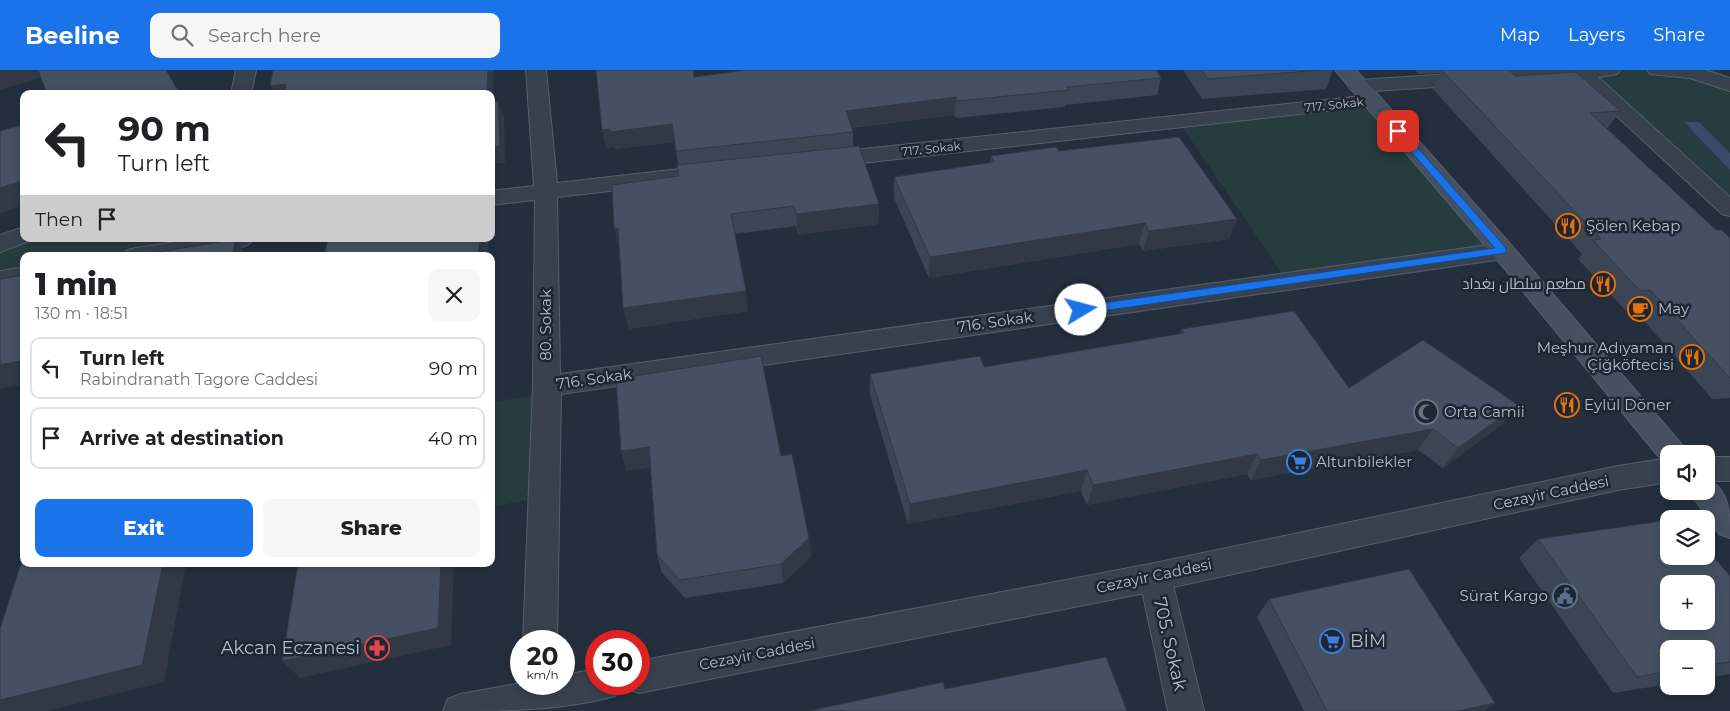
<!DOCTYPE html>
<html lang="en">
<head>
<meta charset="utf-8">
<style>
  :root { --surface:#fff; --page:#f6f6f6; --text:#202124; --muted:#757577; --line:#e0e0e0; --accent:#1a73e8 }
  body { margin:0; font-family:Montserrat,Cairo,sans-serif; background:var(--page); color:var(--text); height:100vh; display:flex; flex-direction:column; font-size:19px; white-space:nowrap }
  * { box-sizing:border-box; margin:0 }
  p { font-size:16px; color:var(--muted) }
  .icon { flex:none; width:28px; height:28px; fill:none; stroke:currentColor; stroke-width:2; stroke-linecap:round; stroke-linejoin:round }
  .map { position:relative; flex:1; overflow:hidden }
  .drawer { position:absolute; left:20px; top:182px; width:475px; height:315px; display:flex; flex-direction:column; background:var(--surface); border-radius:10px; box-shadow:0 2px 8px #0003 }
  .drawer>* { flex:none }
  .guide { position:absolute; left:20px; top:20px; width:475px; height:152px; border-radius:10px; box-shadow:0 2px 8px #0003; background:#fff; color:var(--text); overflow:hidden }
  .fabs { position:absolute; left:1660px; top:375px; display:grid; gap:10px }
  .fabs a { display:grid; place-items:center; width:55px; height:55px; border-radius:10px; background:var(--surface); box-shadow:0 2px 8px #0003; font-size:25px }
  .speed { position:absolute; left:510px; top:560px; display:flex; gap:10px; font-size:25px; font-weight:700; text-align:center }
  .speed>* { display:grid; place-content:center; width:65px; height:65px; border-radius:50%; background:var(--surface); box-shadow:0 2px 8px #0003; line-height:1 }
  .speed small { font-size:12px; font-weight:400 }
  .speed .limit { border:8px solid #d22; background:#fff; color:#111 }
  .pin { position:absolute; display:grid; place-items:center; width:42px; height:42px; color:#fff; margin:-21px; border-radius:10px; box-shadow:0 2px 8px #0006 }
  .me { position:absolute; width:55px; margin:-28px; rotate:82deg; stroke-linejoin:round; filter:drop-shadow(0 0 4px #0008) }
  .turn { display:flex; align-items:center; gap:18px; height:105px; padding:0 15px; font-size:22px }
  .turn .icon { width:65px; height:65px; stroke-width:2.5 }
  .turn b { display:block; font-size:35px; line-height:42px }
  .then { display:flex; align-items:center; height:48px; padding:0 15px; background:#0003; gap:10px; font-size:19px }
  .round { display:grid; place-items:center; flex:none; width:52px; height:52px; border-radius:10px; background:var(--page) }
  .headline { display:flex; align-items:center; justify-content:space-between; height:85px; padding:0 15px }
  h1 { font-size:30px; font-weight:800; line-height:38px }
  .button { display:flex; gap:10px; margin-top:auto; padding:10px 15px }
  .button a { flex:1; height:58px; border-radius:10px; background:var(--accent); color:#fff; font-size:20px; font-weight:800; line-height:58px; text-align:center }
  .button a+a { background:var(--page); color:var(--text) }
  ul { padding:0; list-style:none }
  li { display:flex; align-items:center; gap:15px; height:62px; margin:0 10px 8px; padding:0 5px; border:2px solid var(--line); border-radius:10px }
  li div { flex:1 }
  li b { display:block; font-size:19px }
  li em { font-style:normal }
  header { display:flex; align-items:center; gap:30px; box-sizing:border-box; height:70px; padding:0 25px; background:var(--accent); color:#fff }
  header strong { font-size:24px }
  nav { display:flex; gap:28px; margin-inline-start:auto; font-size:18px }
  .search { width:350px; height:45px; background:var(--page); display:flex; align-items:center; gap:12px; box-sizing:border-box; padding:0 18px; border-radius:10px; color:var(--muted); font-size:19px }
  .map>svg:first-child { display:block }
  .green { fill:#263c3f }
  .water { fill:#394c67 }
  .lines { fill:none; stroke-linecap:round; stroke-linejoin:round }
  .minor-casing { stroke:#565f6c; stroke-width:2 }
  .tertiary-casing { stroke:#565f6c; stroke-width:2 }
  .secondary-casing { stroke:#565f6c; stroke-width:2 }
  .minor { fill:#38414e; fill-rule:evenodd }
  .tertiary { fill:#38414e; fill-rule:evenodd }
  .secondary { fill:#465061; fill-rule:evenodd }
  .wall { fill:#3b4654 }
  .shaded-wall { fill:#303945 }
  .building { fill:#455162; stroke:#303945; fill-rule:evenodd }
  .route { fill:#1a73e8; stroke:#114b97 }
  .labels { text-anchor:middle; stroke-width:5; stroke-linejoin:round; paint-order:stroke }
  .far-street-label { font-size:12px; fill:#b4bcc9; stroke:#1d2633 }
  .poi-label { font-size:15px; fill:#b4bcc9; stroke:#1d2633; text-anchor:start }
  .street-label { font-size:15px; fill:#b4bcc9; stroke:#1d2633 }
  .near-poi-label { font-size:18px; fill:#b4bcc9; stroke:#1d2633; text-anchor:start }
  .near-street-label { font-size:18px; fill:#b4bcc9; stroke:#1d2633 }
</style>
</head>
<body>
<header>
<strong>Beeline</strong>
<div class="search"><svg class="icon" aria-label="search" viewBox="0 0 24 24"><circle cx="10" cy="10" r="6"/><path d="M15 15l6 6"/></svg>Search here</div>
<nav><a>Map</a><a>Layers</a><a>Share</a></nav>
</header>
<div class="map">
<svg width="1730" height="641" viewBox="0 0 1730 641">
  <rect width="100%" height="100%" fill="#242f3e"/>
  <g class="green">
    <path d="M1610 0H1720L1730 12V139L1581 2Z"/>
    <path d="M1373 32 1503 181 1287 211 1179 52Z"/>
    <path d="M24 169H214V173L136 186H24V205L0 209V174Z"/>
    <path d="M547 324 544 427 491 437V332Z"/>
  </g>
  <path class="water" d="M1684 52H1699L1730 83V100Z"/>
  <g class="lines">
    <defs>
      <g id="minor">
        <path d="M236 0H256L251 24H231Z"/>
        <path d="M526 0H546L557 113 706 96 714 98 717 103 714 108 706 110 557 127 560 304 1503 173 1511 175 1515 181 1511 187 1503 189 561 324 557 571H523L533 316 535 130 491 135V121L534 116Z"/>
        <path d="M1517 0H1620L1617 4 1598 7 1730 127V146L1722 144 1576 8 1358 22 1351 20 1348 16 1351 12 1358 10Z"/>
        <path d="M1647 0H1705L1730 8V21L1690 8 1650 4Z"/>
        <path d="M1372 25 1379 27 1382 31 1379 35 826 97 818 95 815 90 818 85 826 83Z"/>
        <path d="M24 157V169H33L32 170 0 182V165Z"/>
        <path d="M194 169H253L249 174 241 177 183 186H124L127 180 136 178Z"/>
        <path d="M24 197V213L0 217V201Z"/>
        <path d="M1155 493 1166 497 1171 507 1204 641H1168L1139 507 1144 497Z"/>
      </g>
      <g id="tertiary">
        <rect x="1706" y="387" width="24" height="24"/>
        <path d="M1669 388V412L1618 420 1155 521 639 623 627 619 625 614H639V591L1155 493 1618 396Z"/>
        <path d="M596 599V614H620L615 626C561 641 500 641 443 641L448 629 461 624 521 613 564 614V605Z"/>
      </g>
      <g id="secondary">
        <path d="M1335 0H1356L1511 175 1683 376 1687 384H1669V394L1663 392 1495 187Z"/>
        <path d="M1706 409C1730 419 1730 444 1730 468L1719 464 1689 421H1706Z"/>
      </g>
    </defs>
    <use href="#minor" class="minor-casing"/>
    <use href="#tertiary" class="tertiary-casing"/>
    <use href="#secondary" class="secondary-casing"/>
    <use href="#minor" class="minor"/>
    <use href="#tertiary" class="tertiary"/>
    <use href="#secondary" class="secondary"/>
  </g>
  <g class="wall">
    <path d="M1183 0H1333L1326 19 1202 29Z"/>
    <path d="M1415 0H1509L1515 6 1620 41 1607 59 1716 160 1730 168V328L1712 329 1634 239 1625 240 1578 189 1582 184 1433 19 1441 3 1419 4Z"/>
    <path d="M694 7 1161 8 1157 25 1066 35 1065 37 956 48 954 45 852 58 853 62V76L879 134 878 154 798 165 796 156 735 164 748 241 629 259 679 106 678 95 675 72 614 79V77L606 78Z"/>
    <path d="M1059 81 1237 149 1229 169 1143 181 1139 174 929 208 894 128V107L990 93 991 86Z"/>
    <path d="M1182 259 1349 318 1518 335 1501 355 1443 398 1418 380 1251 410 1247 404 1087 435 1081 421 908 454 870 325V304L984 297 1180 264Z"/>
    <path d="M621 381 781 386 809 468 811 487 783 513 685 528 662 503 657 485 650 397 627 401Z"/>
    <path d="M1538 469 1730 506V604L1706 608V579H1669V614L1613 623 1519 488Z"/>
    <path d="M1269 529 1485 641H1304L1257 547Z"/>
  </g>
  <g class="shaded-wall">
    <path d="M0 0H42L46 6 0 20Z"/>
    <path d="M488 0H494L492 49 491 24H487Z"/>
    <path d="M286 14 291 24H274L270 16Z"/>
    <path d="M956 27 954 45 846 58V41Z"/>
    <path d="M498 31 504 47 505 93 491 94V77Z"/>
    <path d="M672 54 675 72 614 79V77L606 78 602 60Z"/>
    <path d="M24 110V135L0 144V118Z"/>
    <path d="M879 134 878 154 798 165 796 144Z"/>
    <path d="M1237 149 1229 169 1143 181 1149 161Z"/>
    <path d="M1145 153 1139 174 929 208 930 187Z"/>
    <path d="M614 158H618L619 179Z"/>
    <path d="M236 169 247 186H232Z"/>
    <path d="M480 169H489L488 186H478Z"/>
    <path d="M746 221 748 241 629 259 623 238Z"/>
    <path d="M24 290V314L0 319V295Z"/>
    <path d="M1518 335 1501 355 1443 398 1458 378Z"/>
    <path d="M1433 359 1418 380 1251 410 1261 390Z"/>
    <path d="M649 377 654 397 627 401 621 381Z"/>
    <path d="M1257 384 1247 404 1087 435 1093 415Z"/>
    <path d="M1087 400 1081 421 908 454 910 434Z"/>
    <path d="M809 468 811 487 783 513 781 494Z"/>
    <path d="M163 494H186L164 612 47 641H0V630Z"/>
    <path d="M441 494H454L451 575 300 608 282 591Z"/>
    <path d="M1495 633 1485 641H1458Z"/>
  </g>
  <g class="building">
    <path d="M38 0H166L180 24H47Z"/>
    <path d="M273 0H488L487 24H284L286 14 270 16Z"/>
    <path d="M596 0H693L694 7 745 0H1156L1161 8 1067 17 1068 20 957 31 956 27 846 41 853 62 676 81 672 54 610 62V59L602 60Z"/>
    <path d="M1202 0H1322L1208 9Z"/>
    <path d="M1442 0H1509L1515 6 1576 2 1620 41 1590 43 1716 160H1722L1730 168V308L1650 220 1640 221 1593 170 1601 169Z"/>
    <path d="M498 31 500 76 491 77V32Z"/>
    <path d="M24 54V110L0 118V61Z"/>
    <path d="M1179 67 1237 149 1149 161 1145 153 930 187 894 107 994 92 991 86 1056 77 1059 81Z"/>
    <path d="M859 76 879 134 796 144 794 136 731 144 746 221 623 238 618 158H614L612 115 679 106 677 95Z"/>
    <path d="M236 169 232 186H135Z"/>
    <path d="M328 169H480L478 186H324Z"/>
    <path d="M24 205V290L0 295V209Z"/>
    <path d="M1294 241 1349 318 1423 270 1518 335 1458 378 1433 359 1261 390 1257 384 1093 415 1087 400 910 434 870 304 980 286 984 297 1184 263 1182 259Z"/>
    <path d="M761 286 781 386 792 384 809 468 781 494 680 510 657 485 649 377 621 381 616 309Z"/>
    <path d="M1669 450V486H1706V478L1730 506V592L1706 595V579H1669V601L1637 607 1538 469ZM1669 514H1706V551H1669Z"/>
    <path d="M24 484V494H163L142 595 0 630V559Z"/>
    <path d="M298 494H441L438 558 282 591Z"/>
    <path d="M1409 499 1495 633 1458 641H1327L1269 529Z"/>
    <path d="M1106 587 1127 641H809L943 612 945 619Z"/>
  </g>
  <path class="route" d="M1395 59H1401L1506 178V183L1081 244 1076 240 1081 236 1495 178 1395 63Z"/>
  <defs>
    <symbol id="restaurant-ring" viewBox="-11 -11 22 22"><circle r="9.5" fill="#1d2633" stroke="#e8710a" stroke-width="1.5"/><path d="M-5-6h1v4h1v-4h1v4h1v-4h1v5L-1.5 .5V6h-2V.5L-5-1ZM5-6V6H3V1.5H1.5Q1.5-4 5-6Z" fill="#e8710a"/></symbol>
    <symbol id="cafe-ring" viewBox="-11 -11 22 22"><circle r="9.5" fill="#1d2633" stroke="#e8710a" stroke-width="1.5"/><path d="M-5.5-4.5H6V0H3Q3 3.5 0 3.5H-2.5Q-5.5 3.5-5.5 0ZM3-3.2v2h1.7v-2ZM-6 4.5H4V6H-6Z" fill="#e8710a"/></symbol>
    <symbol id="mosque-ring" viewBox="-11 -11 22 22"><circle r="9.5" fill="#1d2633" stroke="#6b7280" stroke-width="1.5"/><path d="M3.5-4.9A6 6 0 1 0 3.5 4.9A5 5 0 1 1 3.5-4.9Z" fill="#6b7280"/></symbol>
    <symbol id="supermarket-ring" viewBox="-11 -11 22 22"><circle r="9.5" fill="#1d2633" stroke="#3f7fe0" stroke-width="1.5"/><path d="M-6-5.5h2.5l.6 2H6L4.5 2H-2.5L-4.4-4H-6ZM-1.5 3.2a1.3 1.3 0 1 0 .1 0ZM3 3.2a1.3 1.3 0 1 0 .1 0Z" fill="#3f7fe0"/></symbol>
    <symbol id="civic-ring" viewBox="-11 -11 22 22"><circle r="9.5" fill="#1d2633" stroke="#5c6f8a" stroke-width="1.5"/><path d="M-.6-6.5H3V-4.5H.6V-3L4-1V1h2V6H-6V1h2V-1L-.6-3ZM-1.2 2.5V6h2.4V2.5Z" fill="#5c6f8a"/></symbol>
    <symbol id="pharmacy-ring" viewBox="-11 -11 22 22"><circle r="9.5" fill="#1d2633" stroke="#e0444e" stroke-width="1.5"/><path d="M-2-6h4v4h4v4h-4v4h-4v-4h-4v-4h4Z" fill="#e0444e"/></symbol>
  </defs>
  <g fill-rule="evenodd">
    <use href="#restaurant-ring" x="1554" y="142" width="28" height="28"/>
    <use href="#restaurant-ring" x="1589" y="200" width="28" height="28"/>
    <use href="#cafe-ring" x="1626" y="225" width="28" height="28"/>
    <use href="#restaurant-ring" x="1678" y="273" width="28" height="28"/>
    <use href="#restaurant-ring" x="1553" y="321" width="28" height="28"/>
    <use href="#mosque-ring" x="1412" y="328" width="28" height="28"/>
    <use href="#supermarket-ring" x="1285" y="378" width="28" height="28"/>
    <use href="#civic-ring" x="1551" y="512" width="28" height="28"/>
    <use href="#supermarket-ring" x="1318" y="557" width="28" height="28"/>
    <use href="#pharmacy-ring" x="363" y="564" width="28" height="28"/>
  </g>
  <g class="labels">
    <g class="far-street-label">
      <text transform="translate(1334 35) rotate(-6)" y="4">717. Sokak</text>
      <text transform="translate(931 79) rotate(-6)" y="4">717. Sokak</text>
    </g>
    <g class="poi-label">
      <text x="1586" y="161">Şölen Kebap</text>
      <text x="1586" y="219" text-anchor="end">مطعم سلطان بغداد</text>
      <text x="1658" y="244">May</text>
      <text x="1674" y="283" text-anchor="end">Meşhur Adıyaman<tspan x="1674" dy="17">Çiğköftecisi</tspan></text>
      <text x="1584" y="340">Eylül Döner</text>
      <text x="1444" y="347">Orta Camii</text>
      <text x="1316" y="397">Altunbilekler</text>
      <text x="1548" y="531" text-anchor="end">Sürat Kargo</text>
    </g>
    <g class="street-label">
      <text transform="translate(995 252) rotate(-8)" y="5">716. Sokak</text>
      <text transform="translate(546 255) rotate(-90)" y="5">80. Sokak</text>
      <text transform="translate(594 309) rotate(-8)" y="5">716. Sokak</text>
      <text transform="translate(1551 423) rotate(-12)" y="5">Cezayir Caddesi</text>
      <text transform="translate(1154 506) rotate(-12)" y="5">Cezayir Caddesi</text>
      <text transform="translate(757 584) rotate(-11)" y="5">Cezayir Caddesi</text>
    </g>
    <g class="near-poi-label">
      <text x="1350" y="577">BİM</text>
      <text x="360" y="584" text-anchor="end">Akcan Eczanesi</text>
    </g>
    <g class="near-street-label">
      <text transform="translate(1170 574) rotate(77)" y="6">705. Sokak</text>
    </g>
  </g>
</svg>
<div class="fabs">
<a><svg class="icon" aria-label="sound" viewBox="0 0 24 24"><path d="M4 9h4l5-4v14l-5-4H4zM17 9q2 3 0 6"/></svg></a>
<a><svg class="icon" aria-label="layers" viewBox="0 0 24 24"><path d="M12 4l9 5-9 5-9-5zM3 14l9 5 9-5"/></svg></a>
<a>+</a>
<a>−</a>
</div>
<div class="speed"><div>20<small>km/h</small></div><div class="limit">30</div></div>
<div class="pin" style="left:1398px;top:61px;background:#d93025"><svg class="icon" aria-label="arrive" viewBox="0 0 24 24"><path d="M6 21V4h12l-3 4 3 4H6"/></svg></div>
<svg class="me" style="left:1081px;top:240px" viewBox="-20 -20 40 40"><circle r="19" fill="#fff"/><path d="M0-13L10 11 0 6-10 11z" fill="#1a73e8"/></svg>
<div class="guide">
<div class="turn"><svg class="icon" aria-label="left" viewBox="0 0 24 24"><path d="M17 20v-9H6M10 6l-5 5 5 5"/></svg><div><b>90 m</b>Turn left</div></div>
<div class="then">Then<svg class="icon" aria-label="arrive" viewBox="0 0 24 24"><path d="M6 21V4h12l-3 4 3 4H6"/></svg></div>
</div>
<section class="drawer">
<div class="headline"><div><h1>1 min</h1><p>130 m · 18:51</p></div><a class="round"><svg class="icon" aria-label="close" viewBox="0 0 24 24"><path d="M6 6l12 12M18 6L6 18"/></svg></a></div>
<ul>
<li><svg class="icon" aria-label="left" viewBox="0 0 24 24"><path d="M17 20v-9H6M10 6l-5 5 5 5"/></svg><div><b>Turn left</b><p>Rabindranath Tagore Caddesi</p></div><em>90 m</em></li>
<li><svg class="icon" aria-label="arrive" viewBox="0 0 24 24"><path d="M6 21V4h12l-3 4 3 4H6"/></svg><div><b>Arrive at destination</b></div><em>40 m</em></li>
</ul>
<div class="button"><a>Exit</a><a>Share</a></div>
</section>
</div>
</body>
</html>
